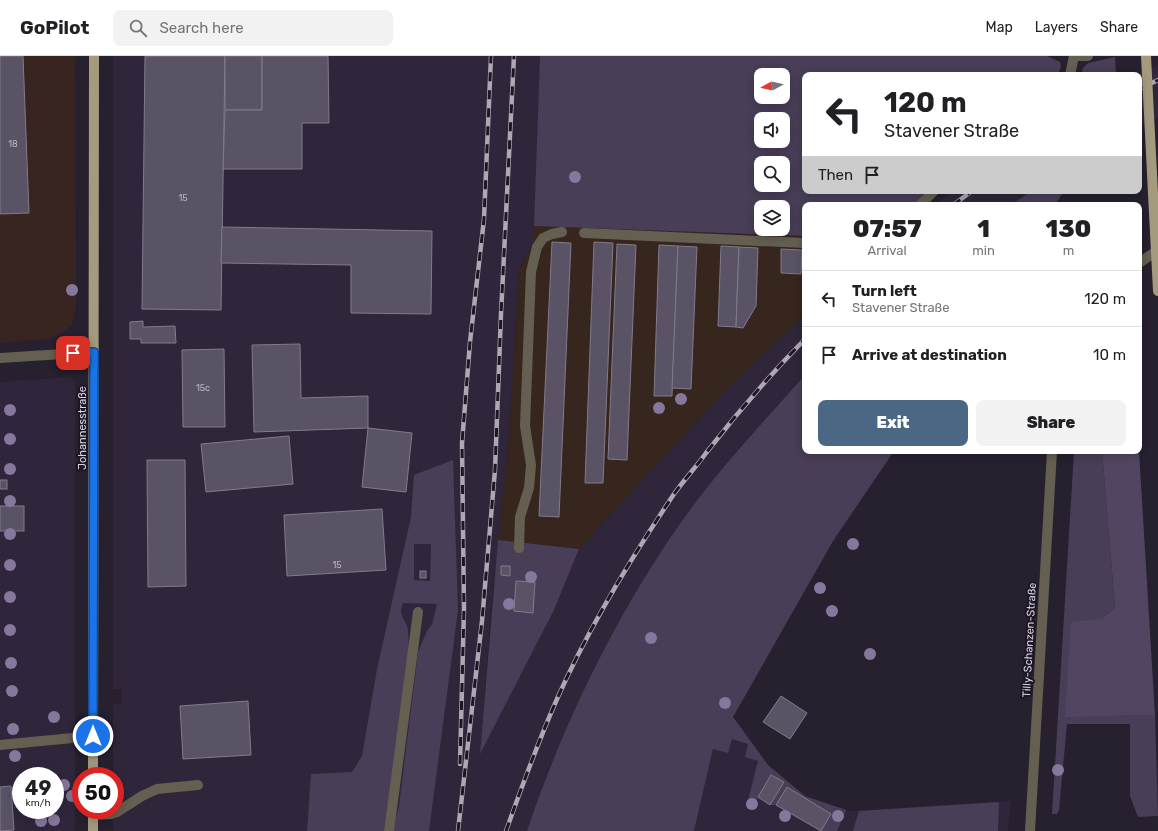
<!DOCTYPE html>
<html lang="en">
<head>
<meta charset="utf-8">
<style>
  :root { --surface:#fff; --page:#f2f2f2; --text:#202124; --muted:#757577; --line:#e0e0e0; --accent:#4a6784 }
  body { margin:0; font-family:Rubik,sans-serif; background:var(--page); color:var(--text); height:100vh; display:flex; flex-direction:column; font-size:15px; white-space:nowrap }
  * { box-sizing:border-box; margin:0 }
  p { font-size:13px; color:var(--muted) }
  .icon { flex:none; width:22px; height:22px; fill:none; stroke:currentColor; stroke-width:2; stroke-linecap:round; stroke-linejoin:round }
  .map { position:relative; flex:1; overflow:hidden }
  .drawer { position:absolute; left:802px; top:146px; width:340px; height:252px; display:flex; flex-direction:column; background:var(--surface); border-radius:8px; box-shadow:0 2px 10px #0003 }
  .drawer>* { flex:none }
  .top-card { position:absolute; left:802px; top:16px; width:340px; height:122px; border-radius:8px; box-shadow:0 2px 10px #0003; background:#fff; color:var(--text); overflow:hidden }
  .needle { width:26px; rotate:262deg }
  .buttons { position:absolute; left:754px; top:12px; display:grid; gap:8px }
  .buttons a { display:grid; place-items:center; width:36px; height:36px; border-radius:8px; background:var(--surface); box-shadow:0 2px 10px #0003; font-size:20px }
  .speed { position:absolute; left:12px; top:711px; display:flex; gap:8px; font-size:20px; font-weight:700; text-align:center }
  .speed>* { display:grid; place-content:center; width:52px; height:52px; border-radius:50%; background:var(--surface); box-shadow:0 2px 10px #0003; line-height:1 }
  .speed small { font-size:10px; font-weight:400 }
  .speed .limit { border:6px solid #d22; background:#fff; color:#111 }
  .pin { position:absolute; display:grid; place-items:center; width:34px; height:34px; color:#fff; margin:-17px; border-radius:8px; box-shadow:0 2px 6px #0006 }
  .me { position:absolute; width:44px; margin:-22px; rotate:0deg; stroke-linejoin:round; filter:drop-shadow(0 0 3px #0008) }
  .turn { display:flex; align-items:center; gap:14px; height:84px; padding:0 16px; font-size:18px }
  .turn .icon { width:52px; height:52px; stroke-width:2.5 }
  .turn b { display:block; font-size:28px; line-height:34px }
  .then { display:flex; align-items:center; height:38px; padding:0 16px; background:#0003; gap:8px; font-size:15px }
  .eta { display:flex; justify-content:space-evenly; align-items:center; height:68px; text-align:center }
  .eta b { font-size:24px; font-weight:800; line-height:28px }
  .button { display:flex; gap:8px; margin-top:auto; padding:8px 16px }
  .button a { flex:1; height:46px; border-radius:8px; background:var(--accent); color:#fff; font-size:16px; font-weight:800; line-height:46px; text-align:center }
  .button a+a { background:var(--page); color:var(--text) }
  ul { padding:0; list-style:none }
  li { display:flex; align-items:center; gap:12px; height:56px; padding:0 16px; border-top:1px solid var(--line) }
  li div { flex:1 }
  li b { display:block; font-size:15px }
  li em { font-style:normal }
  header { display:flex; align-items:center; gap:24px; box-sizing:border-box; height:56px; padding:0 20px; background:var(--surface); border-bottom:1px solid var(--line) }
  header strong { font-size:19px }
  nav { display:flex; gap:22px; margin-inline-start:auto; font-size:14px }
  .search { width:280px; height:36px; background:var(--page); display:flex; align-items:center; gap:10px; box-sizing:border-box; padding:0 14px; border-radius:8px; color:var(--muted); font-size:15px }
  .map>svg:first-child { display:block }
  .built { fill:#2f263b; fill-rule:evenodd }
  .industrial { fill:#37261d }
  .education { fill:#382520 }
  .green { fill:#483e57; fill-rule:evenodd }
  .forest { fill:#514562 }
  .building { fill:#5a5365; stroke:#827a8d }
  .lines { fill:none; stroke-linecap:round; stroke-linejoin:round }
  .minor { stroke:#645f51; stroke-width:10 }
  .major { stroke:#a49a7e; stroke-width:10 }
  .rail-casing { stroke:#ada8b4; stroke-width:4.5 }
  .rail { stroke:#1c1625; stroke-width:3; stroke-dasharray:9; stroke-linecap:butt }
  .major-bridge { stroke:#a49a7e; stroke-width:10 }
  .tree { fill:#86779c }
  .route-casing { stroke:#114b97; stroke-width:10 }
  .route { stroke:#1a73e8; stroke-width:7 }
  .labels { text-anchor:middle; stroke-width:4; stroke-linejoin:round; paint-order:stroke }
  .number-label { font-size:9px; fill:#b9b4c1 }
  .street-label { font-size:11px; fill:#d9d5e0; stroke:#1c1625 }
</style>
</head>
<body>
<header>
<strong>GoPilot</strong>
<div class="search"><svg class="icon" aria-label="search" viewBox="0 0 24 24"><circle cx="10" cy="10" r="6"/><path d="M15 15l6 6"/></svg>Search here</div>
<nav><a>Map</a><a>Layers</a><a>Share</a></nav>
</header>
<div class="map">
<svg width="1158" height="775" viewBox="0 0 1158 775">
  <rect width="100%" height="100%" fill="#26202f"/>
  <g class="built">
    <path d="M113 0H540L534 187 519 213 509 379 491 555 480 697 554 554 579 493 725 335 805 259V319L749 381 712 425 648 517 618 571 571 664 552 706 527 775H113V754H115V720H113V648L122 647V633H113Z"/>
    <path d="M1158 9V62L1139 71V19H1137Z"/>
    <path d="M951 135H1031L1011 149H934Z"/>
    <path d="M69 321 75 326V775H0V326ZM21 720H55V754H21Z"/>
    <path d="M733 661 768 709 805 740 850 755 1011 745 1008 775H694L713 693Z"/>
  </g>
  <path class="industrial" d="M534 170 805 180V259L725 335 579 493 498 484 509 379 519 213 534 187Z"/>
  <path class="education" d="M0 0H75L76 251 72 269 60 278 47 283 0 287Z"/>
  <g class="green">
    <path d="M540 0H1047L1060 6 1061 10 1058 19H805V135H926L914 149H805V180L534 170ZM761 19H783V41H761ZM761 63H783V85H761ZM761 107H783V129H761ZM761 151H783V173H761Z"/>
    <path d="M1115 1 1116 19H1081L1083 12 1088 7Z"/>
    <path d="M1031 135H1064L1055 149H1011Z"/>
    <path d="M805 319V395H894L833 485 733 661 768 709 805 740 846 754 837 775H821L831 758 787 731 776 749H770L784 726 771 719 758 741 754 754 746 752 758 705 745 701 748 688 732 683 728 697 713 693 694 775H527C567 655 634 522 713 424 742 388 774 354 805 319Z"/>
    <path d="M1074 395H1102L1115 552 1101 563 1065 660 1155 659 1158 760 1138 761 1130 740V668H1067L1059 754 1057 758H1052Z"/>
    <path d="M453 404 458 554 429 775H393L399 750 418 596 427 575 432 568 437 548 403 547C398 559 403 560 407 570 409 575 408 584 409 590L384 775H307L311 718 352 716 362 700 377 613 411 461 414 419ZM414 488H431L430 525 414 524Z"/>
    <path d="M498 484 579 493 554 554 480 698Z"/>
    <path d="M999 746 998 775H853L859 755Z"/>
  </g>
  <path class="forest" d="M1102 395H1139L1155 659 1065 661 1071 566 1101 563 1115 552Z"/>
  <g class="building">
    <path d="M0 0H23L29 157 0 158Z"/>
    <path d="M145 0H225L221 254 142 253Z"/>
    <rect x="225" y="0" width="37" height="54"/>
    <path d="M262 0H328L329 67H302V113H223L225 54H262Z"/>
    <path d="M222 171 432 175 431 258 351 257V209L221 207Z"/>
    <path d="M552 186 571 187 559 461 539 460Z"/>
    <path d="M594 186 613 187 603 427H585Z"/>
    <path d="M617 188 636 189 627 404 608 403Z"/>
    <path d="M659 189 678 190 672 340H654Z"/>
    <path d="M678 190 697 191 691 333 672 332Z"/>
    <path d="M721 190 739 191 736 271 718 270Z"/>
    <path d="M739 191 758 192 756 250 743 272 736 271Z"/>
    <path d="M781 193 802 194 801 218 781 217Z"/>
    <path d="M143 265V271L175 270 176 287H141V283H130V266Z"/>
    <path d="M300 288 301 342 368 340V372L254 376 252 289Z"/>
    <path d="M224 293 225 371H183L182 294Z"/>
    <path d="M368 372 412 377 406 436 362 431Z"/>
    <path d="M289 380 293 428 206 436 201 388Z"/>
    <path d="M147 404H185L186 530 148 531Z"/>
    <rect x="0" y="424" width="7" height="9"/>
    <rect x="0" y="450" width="24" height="25"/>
    <path d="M382 453 386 514 287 520 284 459Z"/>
    <path d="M501 510H510V520L501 519Z"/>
    <rect x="420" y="515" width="6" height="7"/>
    <path d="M516 525 535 526 533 557 514 555Z"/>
    <path d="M781 640 807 657 790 683 763 666Z"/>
    <path d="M248 645 251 699 183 703 180 650Z"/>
    <path d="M771 719 784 726 770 749 758 741Z"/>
    <path d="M11 730 14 774 0 775V731Z"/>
    <path d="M787 731 831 758 821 775 776 749Z"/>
  </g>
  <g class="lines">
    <g class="minor">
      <path d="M1078 0H1088"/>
      <path d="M1070 19 1074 0"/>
      <path d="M920 149 934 135"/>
      <path d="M584 177 805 187"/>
      <path d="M1139 207 1158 194"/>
      <path d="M0 302 94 296"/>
      <path d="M519 492 520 461 529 432 531 409 525 370 531 216 537 191 543 182 552 178 562 176"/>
      <path d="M0 689 93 680"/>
      <path d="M93 759 111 758 117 756 142 740 157 733 198 729"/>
      <path d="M389 775 418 556"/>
      <path d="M1030 775 1052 395"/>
    </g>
    <g class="major">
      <path d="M93 720 94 0"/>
      <path d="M93 775V754"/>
    </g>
    <defs>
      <g id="rail">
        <path d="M1139 33 1158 24"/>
        <path d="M953 149 972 135"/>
        <path d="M460 708 464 553 462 387 470 286 484 163 491 0"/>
        <path d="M458 775 482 565 495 414 501 258 514 0"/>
        <path d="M506 775C522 730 538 686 557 643 589 571 631 502 674 438 684 424 696 411 706 397 737 357 770 319 805 283"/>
      </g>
    </defs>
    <use href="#rail" class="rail-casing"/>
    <use href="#rail" class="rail"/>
    <path class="major-bridge" d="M1146 0 1158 235"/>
  </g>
  <g class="tree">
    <circle cx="575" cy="121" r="6"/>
    <circle cx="72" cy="234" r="6"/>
    <circle cx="681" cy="343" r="6"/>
    <circle cx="659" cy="352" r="6"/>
    <circle cx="10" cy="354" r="6"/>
    <circle cx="10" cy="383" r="6"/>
    <circle cx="10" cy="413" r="6"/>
    <circle cx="10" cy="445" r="6"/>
    <circle cx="10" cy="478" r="6"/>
    <circle cx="853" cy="488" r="6"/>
    <circle cx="10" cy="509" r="6"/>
    <circle cx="531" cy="521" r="6"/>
    <circle cx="820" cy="532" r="6"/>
    <circle cx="10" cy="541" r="6"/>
    <circle cx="509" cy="548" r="6"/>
    <circle cx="832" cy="555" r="6"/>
    <circle cx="10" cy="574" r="6"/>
    <circle cx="651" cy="582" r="6"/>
    <circle cx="870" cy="598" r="6"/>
    <circle cx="11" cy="607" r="6"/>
    <circle cx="12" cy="635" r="6"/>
    <circle cx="725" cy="647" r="6"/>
    <circle cx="54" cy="661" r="6"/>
    <circle cx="13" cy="673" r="6"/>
    <circle cx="15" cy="700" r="6"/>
    <circle cx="1058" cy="714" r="6"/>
    <circle cx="64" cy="729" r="6"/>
    <circle cx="72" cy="740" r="6"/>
    <circle cx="752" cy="748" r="6"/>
    <circle cx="785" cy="760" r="6"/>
    <circle cx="838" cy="760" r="6"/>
    <circle cx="54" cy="764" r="6"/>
    <circle cx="41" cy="765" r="6"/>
  </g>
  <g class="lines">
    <defs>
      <path id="route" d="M73 297 94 296 93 680"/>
    </defs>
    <use href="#route" class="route-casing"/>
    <use href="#route" class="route"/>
  </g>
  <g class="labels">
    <g class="number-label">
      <text x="13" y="91">18</text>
      <text x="183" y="145">15</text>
      <text x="203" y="335">15c</text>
      <text x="337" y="512">15</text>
    </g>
    <g class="street-label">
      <text transform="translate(82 372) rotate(-90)" y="4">Johannesstraße</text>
      <text transform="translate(1029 584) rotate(-87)" y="4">Tilly-Schanzen-Straße</text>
    </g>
  </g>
</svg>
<div class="buttons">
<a><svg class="needle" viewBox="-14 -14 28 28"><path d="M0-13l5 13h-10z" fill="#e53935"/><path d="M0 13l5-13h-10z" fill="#757577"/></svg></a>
<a><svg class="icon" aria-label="sound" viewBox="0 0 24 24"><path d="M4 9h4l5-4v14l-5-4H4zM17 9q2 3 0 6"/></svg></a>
<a><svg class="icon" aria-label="search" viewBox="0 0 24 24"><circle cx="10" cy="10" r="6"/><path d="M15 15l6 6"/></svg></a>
<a><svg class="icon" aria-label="layers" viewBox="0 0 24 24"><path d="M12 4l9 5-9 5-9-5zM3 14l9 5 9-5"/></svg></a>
</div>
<div class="speed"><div>49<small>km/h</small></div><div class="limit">50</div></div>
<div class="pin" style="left:73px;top:297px;background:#d93025"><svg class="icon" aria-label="arrive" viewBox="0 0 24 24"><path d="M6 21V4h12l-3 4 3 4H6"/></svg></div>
<svg class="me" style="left:93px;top:680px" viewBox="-20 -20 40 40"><circle r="17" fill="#1a73e8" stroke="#fff" stroke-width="3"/><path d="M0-11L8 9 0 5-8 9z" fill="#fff"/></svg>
<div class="top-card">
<div class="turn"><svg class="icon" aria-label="left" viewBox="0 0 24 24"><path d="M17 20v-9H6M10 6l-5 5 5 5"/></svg><div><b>120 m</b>Stavener Straße</div></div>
<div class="then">Then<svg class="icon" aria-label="arrive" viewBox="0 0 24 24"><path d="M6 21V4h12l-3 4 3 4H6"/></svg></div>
</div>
<section class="drawer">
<div class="eta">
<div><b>07:57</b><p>Arrival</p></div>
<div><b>1</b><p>min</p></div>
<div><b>130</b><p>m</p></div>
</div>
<ul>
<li><svg class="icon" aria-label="left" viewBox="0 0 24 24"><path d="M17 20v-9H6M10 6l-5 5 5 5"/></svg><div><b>Turn left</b><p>Stavener Straße</p></div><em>120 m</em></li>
<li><svg class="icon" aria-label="arrive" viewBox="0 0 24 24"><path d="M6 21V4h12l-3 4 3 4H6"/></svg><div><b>Arrive at destination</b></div><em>10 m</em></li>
</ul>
<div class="button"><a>Exit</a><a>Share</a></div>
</section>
</div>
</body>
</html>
